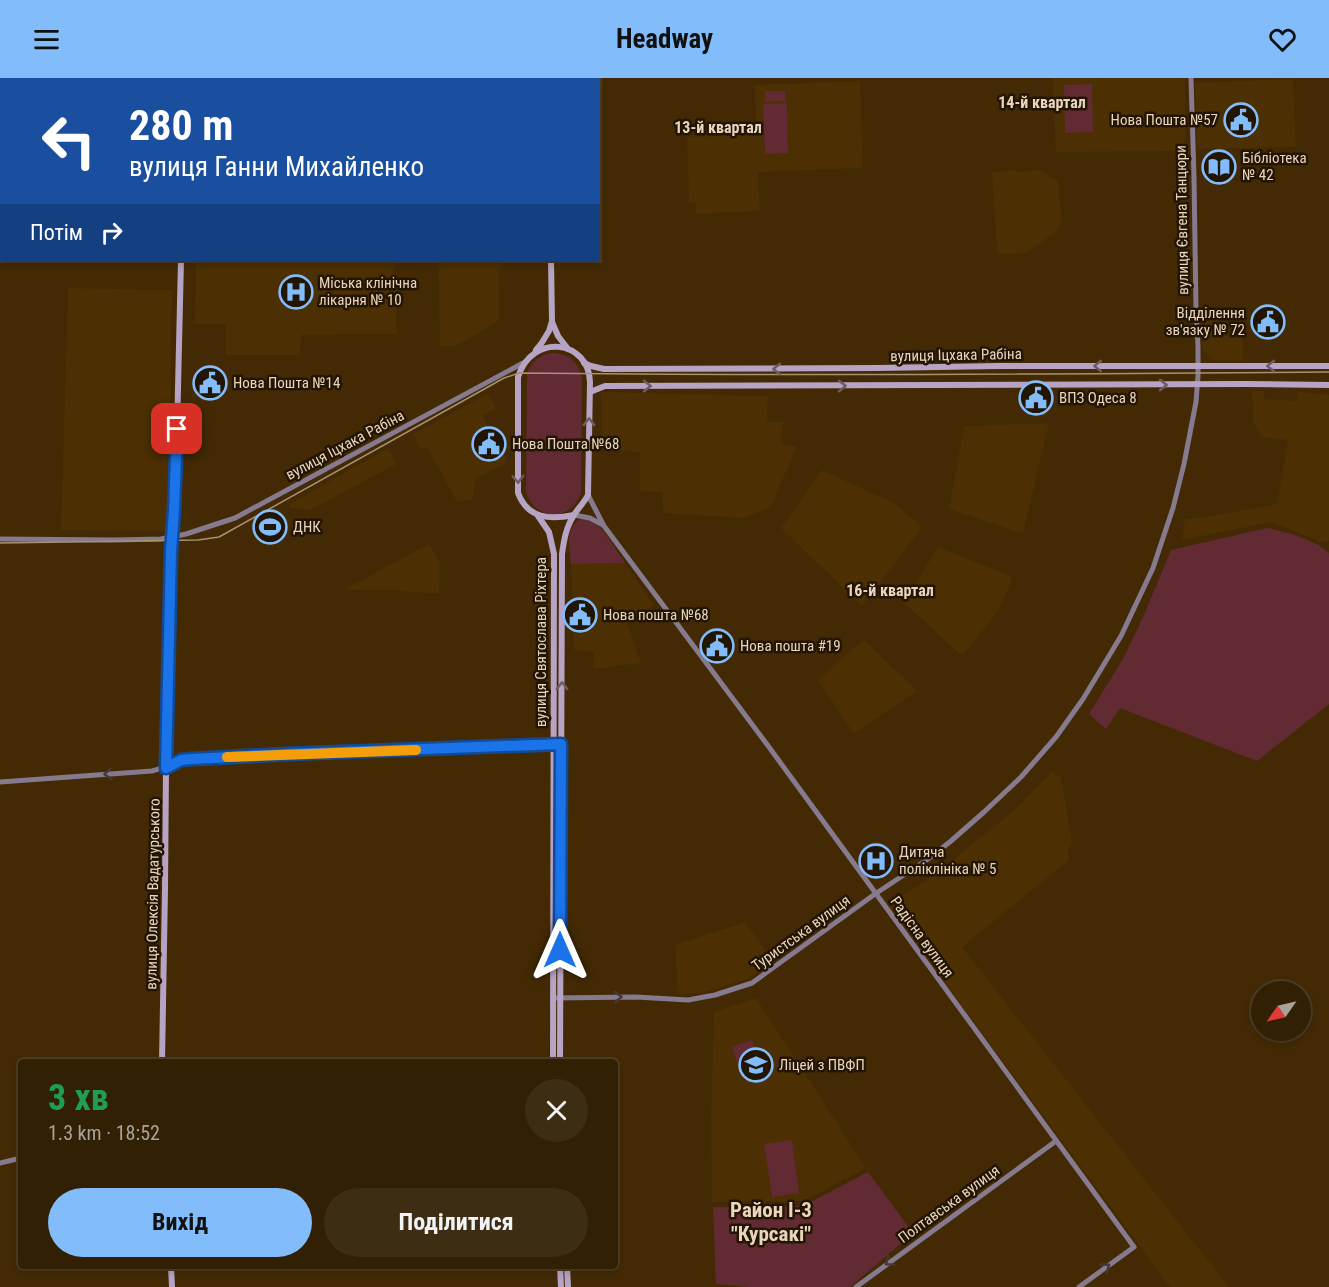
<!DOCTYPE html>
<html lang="uk">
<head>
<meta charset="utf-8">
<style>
  :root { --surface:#322004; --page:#3d2d13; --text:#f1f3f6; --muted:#a8a39a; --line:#4d3e26; --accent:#83bcfb }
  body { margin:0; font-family:"Roboto Condensed",sans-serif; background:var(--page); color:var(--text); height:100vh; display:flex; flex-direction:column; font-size:22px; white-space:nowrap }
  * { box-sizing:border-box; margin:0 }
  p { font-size:20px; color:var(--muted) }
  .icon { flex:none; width:33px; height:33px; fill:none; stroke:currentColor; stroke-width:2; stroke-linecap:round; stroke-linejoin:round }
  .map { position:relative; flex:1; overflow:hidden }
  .side { position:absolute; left:18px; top:981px; width:600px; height:210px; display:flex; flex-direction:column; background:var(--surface); border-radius:6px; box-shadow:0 3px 9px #0003,0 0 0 2px var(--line) }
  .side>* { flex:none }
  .top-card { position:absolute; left:0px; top:0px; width:600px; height:183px; box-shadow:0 3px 9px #0003,0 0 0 2px var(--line); background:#1a4fa0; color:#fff; overflow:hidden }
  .needle { width:39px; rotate:236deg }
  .controls { position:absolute; left:1251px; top:903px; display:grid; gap:12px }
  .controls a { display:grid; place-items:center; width:60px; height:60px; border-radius:50%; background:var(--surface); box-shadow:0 3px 9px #0003,0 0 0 2px var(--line); font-size:30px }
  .pin { position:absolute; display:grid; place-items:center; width:51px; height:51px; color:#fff; margin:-26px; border-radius:12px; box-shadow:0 3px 9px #0006 }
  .me { position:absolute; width:66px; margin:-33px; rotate:0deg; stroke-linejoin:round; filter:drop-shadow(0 0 4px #0008) }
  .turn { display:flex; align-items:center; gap:21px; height:126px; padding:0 30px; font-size:27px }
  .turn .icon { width:78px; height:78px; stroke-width:2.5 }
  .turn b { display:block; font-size:42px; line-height:51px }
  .then { display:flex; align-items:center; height:57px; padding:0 30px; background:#0003; gap:12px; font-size:22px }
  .round { display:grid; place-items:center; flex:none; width:63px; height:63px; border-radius:32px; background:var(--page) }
  .head { display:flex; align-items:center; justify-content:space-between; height:102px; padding:0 30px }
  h1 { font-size:36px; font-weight:700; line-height:45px; color:#1e9e55 }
  .primary-button { display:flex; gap:12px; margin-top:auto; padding:12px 30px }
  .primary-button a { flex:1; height:69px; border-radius:36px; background:var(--accent); color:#111; font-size:24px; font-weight:700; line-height:69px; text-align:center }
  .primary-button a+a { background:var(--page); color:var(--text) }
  header { display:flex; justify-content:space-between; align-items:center; height:78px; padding:0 30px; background:var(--accent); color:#111; font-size:27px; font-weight:700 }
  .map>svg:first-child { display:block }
  .built { fill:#4c2f02 }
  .green { fill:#622a33 }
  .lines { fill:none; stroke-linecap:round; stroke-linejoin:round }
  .tertiary { stroke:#867a8f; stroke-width:5 }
  .secondary { stroke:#b7a3c4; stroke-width:6 }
  .tram { stroke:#a79173; stroke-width:1.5 }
  .oneway { stroke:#6d5c64 }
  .oneway2 { stroke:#463834 }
  .route-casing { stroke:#114b97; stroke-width:15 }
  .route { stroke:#1a73e8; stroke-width:10 }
  .slow { stroke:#f59e0b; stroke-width:10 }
  .labels { text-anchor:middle; stroke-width:5; stroke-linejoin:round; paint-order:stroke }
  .poi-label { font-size:15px; fill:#ead6be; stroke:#231503; text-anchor:start }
  .street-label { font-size:15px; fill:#ead6be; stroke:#231503 }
  .neighbourhood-label { font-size:16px; font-weight:bold; fill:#ead6be; stroke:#231503 }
  .district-label { font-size:21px; font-weight:bold; fill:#ead6be; stroke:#231503 }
</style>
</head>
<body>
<header><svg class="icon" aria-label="menu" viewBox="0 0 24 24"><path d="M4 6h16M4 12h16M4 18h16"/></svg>Headway<svg class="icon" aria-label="heart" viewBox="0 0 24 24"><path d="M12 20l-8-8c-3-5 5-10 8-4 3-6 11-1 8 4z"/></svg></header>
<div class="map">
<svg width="1329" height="1209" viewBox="0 0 1329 1209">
  <rect width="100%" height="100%" fill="#432a05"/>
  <g class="built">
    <path d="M1052 0H1185V73L1056 74Z"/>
    <path d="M1293 1 1296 69 1197 71 1195 5Z"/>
    <path d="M860 3 863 90 758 94 760 133 696 136V125H689L687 59 756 57 755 7Z"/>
    <path d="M1016 92 1018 94 1040 92 1052 100 1058 102 1062 145 1056 154 1025 175 1000 176 997 174 992 94Z"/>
    <path d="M196 182H394L397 256 301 257 300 277H226V246H195Z"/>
    <path d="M438 182H500L499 241 496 245 456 268H440Z"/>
    <path d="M68 210 172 212 169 453 61 452Z"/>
    <path d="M1219 240 1220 257 1242 258 1244 283 1213 282 1202 271 1201 241Z"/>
    <path d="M1252 313H1264V321L1285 322 1298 323V314L1329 317V463L1323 465 1272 444 1182 462 1185 441 1206 439 1277 426 1288 362 1262 359 1257 351 1253 344Z"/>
    <path d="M601 314 768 318 767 344H783L781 365 797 369 770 430 744 440 663 435 662 414 640 413V374L602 371Z"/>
    <path d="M487 316 496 330 483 338 508 384 477 400 472 421 457 424 427 369 421 372 413 356Z"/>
    <path d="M1049 345 1023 456 949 431 964 348Z"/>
    <path d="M388 370 397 386 310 432 290 430V426Z"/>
    <path d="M822 392 896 426 922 449 862 528 781 450Z"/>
    <path d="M429 466 440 485 439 516 389 512H347L349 509Z"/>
    <path d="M938 469 1013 499 999 532 962 578 904 525Z"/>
    <path d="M625 485 654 527 627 544 641 585 593 591 594 574 574 572 571 486Z"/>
    <path d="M864 561 917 613 854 656 818 602Z"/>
    <path d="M1053 692 1055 697 1060 698 1063 709 1072 765 1068 774 1069 782 962 869 1229 1209H1170L887 826 927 802 1016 731Z"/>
    <path d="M745 844 773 883 750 900 701 915 678 916 675 867Z"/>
    <path d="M756 920 866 1090 804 1123 712 1124 711 1039 714 934Z"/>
  </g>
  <g class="green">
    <path d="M1092 6 1093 54 1065 55 1064 7Z"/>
    <path d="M765 13H785V23L765 24Z"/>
    <path d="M787 25 788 75 765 76 763 26Z"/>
    <path d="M550 275C567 274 578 283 582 299L581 414C572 444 534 444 526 413L527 295C532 284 538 278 550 275Z"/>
    <path d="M581 441C600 439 615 471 625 485L571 486C570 470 564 450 581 441Z"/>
    <path d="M1267 450C1286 454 1315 461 1329 475V626L1257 683 1120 630 1106 651 1089 636 1124 579 1144 537 1171 472Z"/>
    <path d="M752 962 761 989 741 996 732 969Z"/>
    <path d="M792 1062 799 1115 772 1119 764 1066Z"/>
    <path d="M868 1094 913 1155 850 1209H748L716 1206 713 1129 803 1128Z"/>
  </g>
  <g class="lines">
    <g class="tertiary">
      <path d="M588 417 604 448 766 665 1134 1169 1079 1209"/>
      <path d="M574 437 590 440 603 447"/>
      <path d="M0 461 115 462 161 461 186 456 235 440 523 285"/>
      <path d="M0 704 152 693C166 689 178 683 192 681L287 676 561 666"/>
      <path d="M553 920 636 919 688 922 715 917 752 905 875 816 928 781 951 763 984 734 1021 699 1056 659 1083 621 1121 558 1153 490 1173 430 1184 386 1196 324 1198 298V268L1196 232 1194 99 1191 0"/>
      <path d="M0 1085 21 1080"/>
      <path d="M856 1209 1056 1063"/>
    </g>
    <g class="secondary">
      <path d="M185 0V2"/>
      <path d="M546 0V2"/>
      <path d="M552 244 558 258 568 271"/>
      <path d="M536 272 541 266 549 253 552 243 551 182"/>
      <path d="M584 285 591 288 604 291 877 290 999 288H1329"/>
      <path d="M590 314 605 308 1245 306 1329 307"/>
      <path d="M538 438 549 454 554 476 553 984"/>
      <path d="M162 984 165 811 166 690 171 473 173 459 176 396 181 182"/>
      <path d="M560 984 562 476C564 462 566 449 574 437 578 430 584 425 588 417L590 304C589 262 532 254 518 299V415C528 441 550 442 574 437"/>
      <path d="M171 1188 172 1209"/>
      <path d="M560 1188 561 1209"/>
      <path d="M567 1188 568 1209"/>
    </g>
    <path class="tram" d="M0 465 198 462 219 459 504 300 519 295C789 298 1059 296 1329 294"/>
  </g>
  <defs><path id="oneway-chevron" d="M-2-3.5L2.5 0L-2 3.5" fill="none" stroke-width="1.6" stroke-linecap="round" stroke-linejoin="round" transform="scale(1.5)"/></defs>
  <g class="oneway">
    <use href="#oneway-chevron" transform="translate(1098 288) rotate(-180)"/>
    <use href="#oneway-chevron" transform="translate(1271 288) rotate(180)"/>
    <use href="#oneway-chevron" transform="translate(777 291) rotate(180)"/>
    <use href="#oneway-chevron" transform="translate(1163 307)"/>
    <use href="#oneway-chevron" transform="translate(647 308)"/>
    <use href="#oneway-chevron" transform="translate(842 308)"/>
    <use href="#oneway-chevron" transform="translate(589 344) rotate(-89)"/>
    <use href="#oneway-chevron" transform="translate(518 401) rotate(88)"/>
    <use href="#oneway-chevron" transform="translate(562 608) rotate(-89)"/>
  </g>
  <g class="oneway2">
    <use href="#oneway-chevron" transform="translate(108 696) rotate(176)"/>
    <use href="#oneway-chevron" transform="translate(618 919) rotate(-1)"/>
    <use href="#oneway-chevron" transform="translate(889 1184) rotate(143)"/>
    <use href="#oneway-chevron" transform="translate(1106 1189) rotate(-36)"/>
  </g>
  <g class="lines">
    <defs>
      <path id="route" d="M177 351 174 433 171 473 166 690 181 682 192 681 287 676 561 666 560 872"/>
    </defs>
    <use href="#route" class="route-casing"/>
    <use href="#route" class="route"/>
    <path class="slow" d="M227 679 416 672"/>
  </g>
  <defs>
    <symbol id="civic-ring" viewBox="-11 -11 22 22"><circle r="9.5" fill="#231503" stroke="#83bcfb" stroke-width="1.5"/><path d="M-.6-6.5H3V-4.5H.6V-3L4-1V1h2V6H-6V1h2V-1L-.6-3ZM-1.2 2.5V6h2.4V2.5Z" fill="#83bcfb"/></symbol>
    <symbol id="library-ring" viewBox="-11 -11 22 22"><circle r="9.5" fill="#231503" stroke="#83bcfb" stroke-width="1.5"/><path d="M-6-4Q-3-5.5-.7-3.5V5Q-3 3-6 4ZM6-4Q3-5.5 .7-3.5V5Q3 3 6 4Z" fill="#83bcfb"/></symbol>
    <symbol id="hospital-ring" viewBox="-11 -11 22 22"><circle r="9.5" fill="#231503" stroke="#83bcfb" stroke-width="1.5"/><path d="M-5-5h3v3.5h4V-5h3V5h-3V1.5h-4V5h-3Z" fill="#83bcfb"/></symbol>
    <symbol id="stadium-ring" viewBox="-11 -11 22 22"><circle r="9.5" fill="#231503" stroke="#83bcfb" stroke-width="1.5"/><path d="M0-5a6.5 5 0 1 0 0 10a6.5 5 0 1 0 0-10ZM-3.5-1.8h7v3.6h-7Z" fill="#83bcfb"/></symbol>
    <symbol id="school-ring" viewBox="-11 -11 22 22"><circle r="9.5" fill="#231503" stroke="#83bcfb" stroke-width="1.5"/><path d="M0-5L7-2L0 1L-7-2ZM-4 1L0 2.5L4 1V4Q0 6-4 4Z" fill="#83bcfb"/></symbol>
  </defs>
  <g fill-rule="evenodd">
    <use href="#civic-ring" x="1222" y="23" width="38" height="38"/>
    <use href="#library-ring" x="1200" y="70" width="38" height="38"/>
    <use href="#hospital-ring" x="277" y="195" width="38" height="38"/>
    <use href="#civic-ring" x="1249" y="225" width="38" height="38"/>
    <use href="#civic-ring" x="191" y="286" width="38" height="38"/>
    <use href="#civic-ring" x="1017" y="301" width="38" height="38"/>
    <use href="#civic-ring" x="470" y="347" width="38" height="38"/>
    <use href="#stadium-ring" x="251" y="430" width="38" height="38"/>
    <use href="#civic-ring" x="561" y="518" width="38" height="38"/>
    <use href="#civic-ring" x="698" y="549" width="38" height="38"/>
    <use href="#hospital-ring" x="857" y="764" width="38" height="38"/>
    <use href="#school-ring" x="737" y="968" width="38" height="38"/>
  </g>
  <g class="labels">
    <g class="poi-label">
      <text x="1218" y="47" text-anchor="end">Нова Пошта №57</text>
      <text x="1242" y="85">Бібліотека<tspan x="1242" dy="17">№ 42</tspan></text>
      <text x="319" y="210">Міська клінічна<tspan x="319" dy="17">лікарня № 10</tspan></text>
      <text x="1245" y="240" text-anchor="end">Відділення<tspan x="1245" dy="17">зв'язку № 72</tspan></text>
      <text x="233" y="310">Нова Пошта №14</text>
      <text x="1059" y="325">ВПЗ Одеса 8</text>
      <text x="512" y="371">Нова Пошта №68</text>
      <text x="293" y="454">ДНК</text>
      <text x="603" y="542">Нова пошта №68</text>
      <text x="740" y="573">Нова пошта #19</text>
      <text x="899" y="779">Дитяча<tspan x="899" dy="17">поліклініка № 5</tspan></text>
      <text x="779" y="992">Ліцей з ПВФП</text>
    </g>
    <g class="street-label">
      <text transform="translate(1182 142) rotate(-91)" y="5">вулиця Євгена Танцюри</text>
      <text transform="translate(956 277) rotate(-1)" y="5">вулиця Іцхака Рабіна</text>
      <text transform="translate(345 367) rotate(-28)" y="5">вулиця Іцхака Рабіна</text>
      <text transform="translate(541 564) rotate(-90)" y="5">вулиця Святослава Ріхтера</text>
      <text transform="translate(153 816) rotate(-89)" y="5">вулиця Олексія Вадатурського</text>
      <text transform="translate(801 855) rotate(-36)" y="5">Туристська вулиця</text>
      <text transform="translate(922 859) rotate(54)" y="5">Радісна вулиця</text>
      <text transform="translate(949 1126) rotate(-36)" y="5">Полтавська вулиця</text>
    </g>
    <g class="neighbourhood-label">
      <text x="1042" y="30">14-й квартал</text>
      <text x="718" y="55">13-й квартал</text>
      <text x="890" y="518">16-й квартал</text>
    </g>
    <g class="district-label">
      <text x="771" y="1139">Район І-3<tspan x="771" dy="24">"Курсакі"</tspan></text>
    </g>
  </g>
</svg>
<div class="controls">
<a><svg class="needle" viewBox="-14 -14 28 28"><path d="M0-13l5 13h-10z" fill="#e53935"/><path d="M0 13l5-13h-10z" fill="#a8a39a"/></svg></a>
</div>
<div class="pin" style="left:177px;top:351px;background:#d93025"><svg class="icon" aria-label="arrive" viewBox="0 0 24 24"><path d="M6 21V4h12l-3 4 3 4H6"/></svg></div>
<svg class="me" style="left:560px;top:872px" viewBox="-20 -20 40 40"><path d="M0-17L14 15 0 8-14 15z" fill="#1a73e8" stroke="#fff" stroke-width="4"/></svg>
<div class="top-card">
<div class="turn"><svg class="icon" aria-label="left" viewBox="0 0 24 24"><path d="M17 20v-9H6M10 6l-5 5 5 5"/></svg><div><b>280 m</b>вулиця Ганни Михайленко</div></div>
<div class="then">Потім<svg class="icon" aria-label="right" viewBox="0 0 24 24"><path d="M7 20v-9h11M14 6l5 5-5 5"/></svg></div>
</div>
<section class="side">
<div class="head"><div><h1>3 хв</h1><p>1.3 km · 18:52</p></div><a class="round"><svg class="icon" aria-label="close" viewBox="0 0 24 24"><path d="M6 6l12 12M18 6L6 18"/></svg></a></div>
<div class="primary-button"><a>Вихід</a><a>Поділитися</a></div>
</section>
</div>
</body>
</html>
